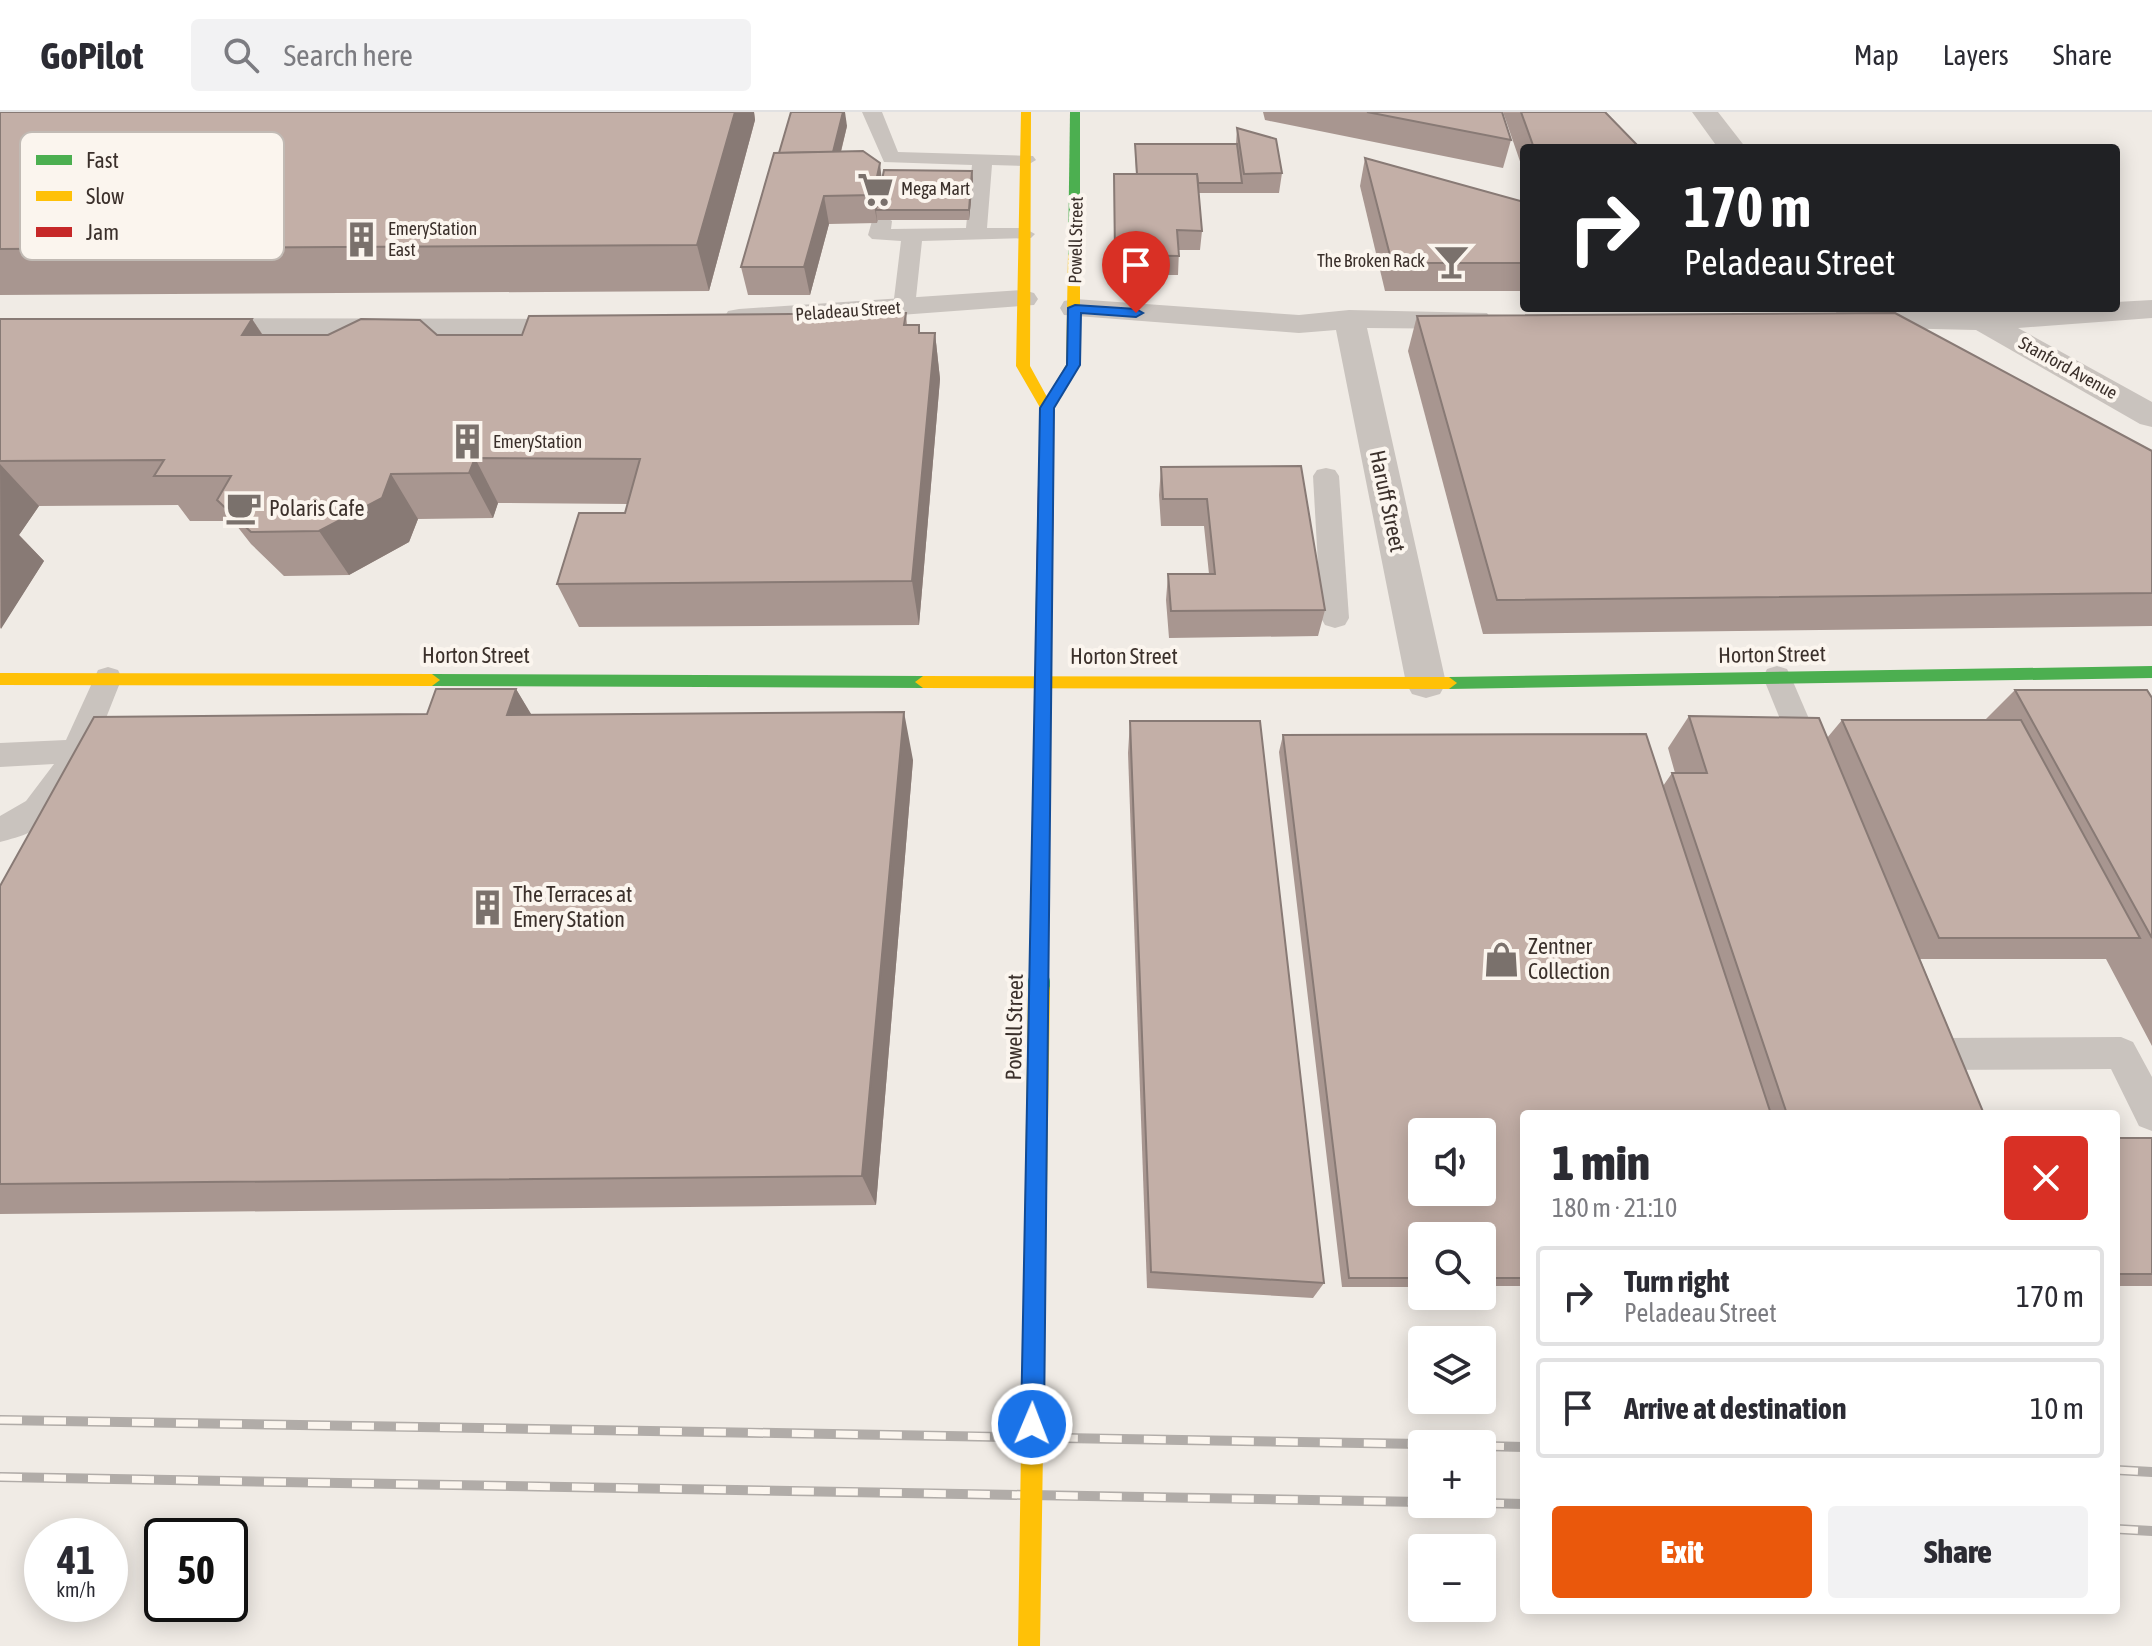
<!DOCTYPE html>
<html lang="en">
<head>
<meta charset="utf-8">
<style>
  :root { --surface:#fff; --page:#f2f2f3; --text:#2b2b33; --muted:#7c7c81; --line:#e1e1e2; --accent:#ea580c }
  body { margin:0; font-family:"Asap Condensed",sans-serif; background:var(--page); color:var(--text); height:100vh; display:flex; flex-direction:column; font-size:30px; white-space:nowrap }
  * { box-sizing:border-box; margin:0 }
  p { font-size:26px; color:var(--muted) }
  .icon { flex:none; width:44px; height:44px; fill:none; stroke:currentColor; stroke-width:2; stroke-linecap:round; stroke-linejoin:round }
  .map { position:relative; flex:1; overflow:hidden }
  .sheet { position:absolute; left:1520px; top:998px; width:600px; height:504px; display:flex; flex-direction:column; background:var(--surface); border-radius:8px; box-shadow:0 4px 20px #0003 }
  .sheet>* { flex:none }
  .guide { position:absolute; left:1520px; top:32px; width:600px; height:168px; border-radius:8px; box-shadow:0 4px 20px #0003; background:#202124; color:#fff; overflow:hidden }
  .controls { position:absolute; left:1408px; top:1006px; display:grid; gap:16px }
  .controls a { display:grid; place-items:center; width:88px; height:88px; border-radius:8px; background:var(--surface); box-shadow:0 4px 20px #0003; font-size:40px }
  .speed { position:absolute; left:24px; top:1406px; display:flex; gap:16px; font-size:40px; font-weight:700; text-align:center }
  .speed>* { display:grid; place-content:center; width:104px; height:104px; border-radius:50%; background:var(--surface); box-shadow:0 4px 20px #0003; line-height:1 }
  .speed small { font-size:20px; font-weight:400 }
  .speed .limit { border:4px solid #111; border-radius:12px; background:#fff; color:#111 }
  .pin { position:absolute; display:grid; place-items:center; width:68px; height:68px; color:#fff; margin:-82px -34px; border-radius:50% 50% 50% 0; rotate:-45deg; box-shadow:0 0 8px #0007 }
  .pin .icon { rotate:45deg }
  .me { position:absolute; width:88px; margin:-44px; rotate:1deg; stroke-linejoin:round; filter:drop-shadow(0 0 6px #0008) }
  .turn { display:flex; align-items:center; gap:28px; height:168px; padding:0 32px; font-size:36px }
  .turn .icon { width:104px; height:104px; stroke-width:2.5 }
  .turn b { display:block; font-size:56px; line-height:68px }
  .round { display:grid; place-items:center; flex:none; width:84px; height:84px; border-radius:8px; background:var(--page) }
  .head { display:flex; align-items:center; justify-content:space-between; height:136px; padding:0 32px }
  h1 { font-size:48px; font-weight:800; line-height:60px }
  .primary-button { display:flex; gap:16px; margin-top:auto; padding:16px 32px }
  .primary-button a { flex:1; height:92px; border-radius:8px; background:var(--accent); color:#fff; font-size:32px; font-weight:800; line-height:92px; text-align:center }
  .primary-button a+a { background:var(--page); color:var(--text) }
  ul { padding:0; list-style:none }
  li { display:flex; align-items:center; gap:24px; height:100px; margin:0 16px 12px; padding:0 16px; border:4px solid var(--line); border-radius:8px }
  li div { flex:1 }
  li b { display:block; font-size:30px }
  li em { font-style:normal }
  header { display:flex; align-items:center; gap:48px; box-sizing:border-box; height:112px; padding:0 40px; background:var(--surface); border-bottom:2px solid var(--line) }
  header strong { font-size:38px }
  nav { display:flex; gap:44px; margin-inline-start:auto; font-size:28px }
  .search { width:560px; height:72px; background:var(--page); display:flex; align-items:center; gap:20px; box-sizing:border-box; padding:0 28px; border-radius:8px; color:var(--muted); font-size:30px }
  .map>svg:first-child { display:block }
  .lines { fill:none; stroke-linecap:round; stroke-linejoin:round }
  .lane { fill:#c9c3be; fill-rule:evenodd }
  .street { fill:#c9c3be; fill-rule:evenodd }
  .fast { fill:#4caf50; fill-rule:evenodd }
  .slow { fill:#ffc107; fill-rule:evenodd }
  .rail-casing { stroke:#b1aca8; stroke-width:10 }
  .rail { stroke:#fbf5ee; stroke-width:7; stroke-dasharray:22; stroke-linecap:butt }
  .fast-bridge-far1 { stroke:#4caf50; stroke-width:16 }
  .fast-bridge { stroke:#4caf50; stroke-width:22 }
  .slow-bridge { stroke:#ffc107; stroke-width:22 }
  .jam-bridge-far1 { stroke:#c62828; stroke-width:12 }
  .jam-bridge { stroke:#c62828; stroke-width:16 }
  .wall { fill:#a89690 }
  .shaded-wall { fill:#887a75 }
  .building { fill:#c3afa7; stroke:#887a75; stroke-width:2; fill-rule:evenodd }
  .route { fill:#1a73e8; stroke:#114b97; stroke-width:2 }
  .labels { text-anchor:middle; stroke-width:8; stroke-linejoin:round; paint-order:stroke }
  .far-poi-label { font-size:18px; fill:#3b302b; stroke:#fbf5ee; text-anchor:start }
  .far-street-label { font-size:18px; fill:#3b302b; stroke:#fbf5ee }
  .street-label { font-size:22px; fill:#3b302b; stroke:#fbf5ee }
  .poi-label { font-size:22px; fill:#3b302b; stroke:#fbf5ee; text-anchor:start }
  .key { fill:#fbf5ee; stroke:#c1bab4; stroke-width:2 }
  .key-label { font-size:22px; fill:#3b302b }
</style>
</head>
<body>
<header>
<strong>GoPilot</strong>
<div class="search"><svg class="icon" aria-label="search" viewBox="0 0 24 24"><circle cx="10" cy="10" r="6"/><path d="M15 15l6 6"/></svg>Search here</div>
<nav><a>Map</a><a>Layers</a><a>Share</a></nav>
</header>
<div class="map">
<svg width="2152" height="1534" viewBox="0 0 2152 1534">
  <rect width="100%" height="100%" fill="#f0ebe5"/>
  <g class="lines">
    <g class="lane">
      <path d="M862 0H882L898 40 1033 44 1036 48 1026 54 992 53 987 116H1024L1035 122 1031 126 922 129 915 195 904 202 896 200 893 195 901 129 872 127 868 123 872 109 882 103 892 109 891 117 966 116 972 53 884 50Z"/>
      <path d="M1326 356 1335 358 1339 364 1349 506 1345 513 1335 516 1325 513 1321 506 1313 364 1317 358Z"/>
      <path d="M1777 554 1787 557 1791 565 1825 644 1821 652 1810 656 1799 652 1795 644 1763 565 1767 557Z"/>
      <path d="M108 555 118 558 122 566C103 611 76 697 30 720 21 725 10 727 0 730V704L26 689 54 652 0 655V631L66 628 98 558Z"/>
      <path d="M1927 912 1939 917 1943 926 2121 925 2133 930 2152 965V1019L2139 1014 2111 957 1933 958 1921 953 1910 928 1915 917Z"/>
    </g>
    <g class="street">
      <path d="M1692 0H1718L1746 36H1718Z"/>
      <path d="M1023 178 1034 181 1038 187 1034 193 739 215 728 213 724 206 728 199 739 197Z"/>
      <path d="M1075 187 1299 203 1349 198 1487 201 1492 208 1487 215 1476 217 1367 216 1446 571 1440 582 1426 586 1412 582 1406 571 1336 218 1299 221 1064 203 1060 196 1064 189Z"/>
      <path d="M2152 188V206L2018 216 2152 290V315L2140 312 1976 218 1848 215 1837 213 1833 206 1837 199 1848 197 1986 200 2116 196V190Z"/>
      <path d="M199 206 582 207 593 209 598 216 593 223 582 225 188 222 183 215 188 208Z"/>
    </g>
    <g class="fast">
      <path d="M1070 0H1080V143L1074 147 1068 143Z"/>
      <path d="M2152 554V566L1449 577 1441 571 1449 565Z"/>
      <path d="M432 562 923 564 931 570 923 576 432 574 424 568Z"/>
    </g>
    <g class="slow">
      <path d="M1021 0H1031L1030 254 1047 285 1066 253 1068 143 1074 139 1080 143V253L1052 299H1042L1016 254Z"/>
      <path d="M0 561 432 562 440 568 432 574 0 573Z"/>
      <path d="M923 564 1449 565 1457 571 1449 577 923 576 915 570Z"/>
    </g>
    <defs>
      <g id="rail">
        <path d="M0 1308 1422 1332"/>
        <path d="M1482 1334 1524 1335"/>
        <path d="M2116 1358 2152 1360"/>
        <path d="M0 1365 1422 1390"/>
        <path d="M1482 1391 1524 1392"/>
        <path d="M2116 1417 2152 1419"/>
      </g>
    </defs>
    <use href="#rail" class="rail-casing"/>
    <use href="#rail" class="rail"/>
    <path class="fast-bridge-far1" d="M1039 872 1044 479"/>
    <path class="fast-bridge" d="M1039 879V870"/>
    <path class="slow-bridge" d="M1029 1534 1039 879"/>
    <path class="jam-bridge-far1" d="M1046 375 1047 296"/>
    <path class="jam-bridge" d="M1044 479 1046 373"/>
  </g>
  <g class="wall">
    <path d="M0 0H754L755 8 709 179 0 183Z"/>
    <path d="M1263 0H1502L1511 28 1503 56 1265 8Z"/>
    <path d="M1503 0H1605L1640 36H1524V61Z"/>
    <path d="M847 14 841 40 882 69 972 59 973 69 969 108H878L877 111 829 112 810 183H748L741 155Z"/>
    <path d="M1237 16 1282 61 1279 81H1199L1202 119 1200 138H1179L1178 163H1114V62H1136L1135 32H1236Z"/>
    <path d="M1365 46 1524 90V179H1385L1360 74Z"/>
    <path d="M906 201 907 213 920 221H935L940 267 919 513 579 515 557 472 625 401 628 392 498 391 493 406 418 407 409 430 349 463 284 464 251 432 233 409H190L178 393 39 394 19 423 44 449 0 517V207H252L263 223H522Z"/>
    <path d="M1417 204 2152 339V514L1483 522 1408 239Z"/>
    <path d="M1301 354 1325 498 1318 524 1169 526 1166 488 1168 462H1209L1204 414H1161L1159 383 1161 355Z"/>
    <path d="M516 577 531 603 913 648 876 1093 0 1102V774L427 602Z"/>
    <path d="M2015 578 2152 586V934L2106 847H1920L1984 1002H1524V1174H1482V1124H1422V1175H1342L1279 640 1283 623 1663 674 1672 661H1675L1668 636 1689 604 1827 626 1842 608H1985Z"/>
    <path d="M1130 609 1324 1171 1313 1186 1147 1176 1128 641Z"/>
    <rect x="2116" y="1026" width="36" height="148"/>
  </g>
  <g class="shaded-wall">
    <path d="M735 0H754L755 8 709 179 697 133Z"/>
    <path d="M843 0H845L847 14 834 67 831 48Z"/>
    <path d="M880 51 883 79 876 98 877 111 873 83Z"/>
    <path d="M972 59 973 69 969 108V98Z"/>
    <path d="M824 84 829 112 810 183 804 155Z"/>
    <path d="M252 207 281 252 242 223Z"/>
    <path d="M935 221 940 267 919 513 912 469Z"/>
    <path d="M475 346 498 391 493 406 469 361Z"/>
    <path d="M0 352 39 394 19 423 44 449 1 517Z"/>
    <path d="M391 362 418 407 409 430 349 463 319 419Z"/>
    <path d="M516 577 545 625 507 603Z"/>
    <path d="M904 600 913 648 876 1093 862 1064Z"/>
  </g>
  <g class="building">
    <path d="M0 0H735L697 133 0 137Z"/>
    <path d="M791 0H843L833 40 779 41Z"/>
    <path d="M1367 0H1502L1511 28Z"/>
    <path d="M1521 0H1605L1640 36H1534Z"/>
    <path d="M1237 16 1276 27 1282 61 1244 62Z"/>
    <path d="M1135 32H1237L1242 71H1198L1197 62H1137Z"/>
    <path d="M863 39 880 51 873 83 824 84 804 155H741L774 41Z"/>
    <path d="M1365 46 1524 90V151H1392Z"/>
    <path d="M884 58 972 59 969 98H876Z"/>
    <path d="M1114 62H1197L1202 119 1177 118 1179 144 1115 143Z"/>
    <path d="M906 201 904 213H919V221H935L912 469 557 472 579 401H625L640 347 475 346 469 361 391 362 382 386 319 419 251 420 217 388 231 364H154L164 348 0 349V207H252L242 223H328L361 207 420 208 437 223H522L529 204Z"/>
    <path d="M1895 201 2152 339V481L1497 488 1417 204Z"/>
    <path d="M1301 354 1325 498 1171 499 1168 462H1215L1207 387H1163L1161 355Z"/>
    <path d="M436 577H516L507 603 904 600 862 1064 0 1072V774L94 605 427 602Z"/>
    <path d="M2015 578H2147L2152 586V826Z"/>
    <path d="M1689 604 1819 606 1984 1002H1787L1672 661H1707Z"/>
    <path d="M1842 608H2021L2140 826H1939Z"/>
    <path d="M1130 609H1260L1324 1171 1151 1160Z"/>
    <path d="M1646 622 1771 1002H1524V1166H1482V1124H1422V1166H1349L1283 623ZM1422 1020H1482V1080H1422Z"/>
    <rect x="2116" y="1026" width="36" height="136"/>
  </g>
  <path class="route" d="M1075 193 1136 197 1143 201 1136 205 1081 201 1080 253 1054 296 1044 1312 1041 1320 1032 1324 1024 1320 1021 1312 1040 296 1067 253 1068 196Z"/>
  <defs>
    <symbol id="supermarket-bare" viewBox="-9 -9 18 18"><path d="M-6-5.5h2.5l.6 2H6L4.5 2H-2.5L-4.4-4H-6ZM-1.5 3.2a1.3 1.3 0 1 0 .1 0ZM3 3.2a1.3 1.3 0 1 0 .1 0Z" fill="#7a716c" stroke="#fbf5ee" stroke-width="2.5" paint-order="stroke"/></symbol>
    <symbol id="building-bare" viewBox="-9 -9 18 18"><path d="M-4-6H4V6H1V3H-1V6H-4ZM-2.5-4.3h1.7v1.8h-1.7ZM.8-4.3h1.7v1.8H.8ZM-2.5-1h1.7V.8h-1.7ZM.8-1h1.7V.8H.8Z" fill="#7a716c" stroke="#fbf5ee" stroke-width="2.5" paint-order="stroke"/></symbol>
    <symbol id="bar-bare" viewBox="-9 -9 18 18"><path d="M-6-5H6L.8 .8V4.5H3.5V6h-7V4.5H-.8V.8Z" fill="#7a716c" stroke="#fbf5ee" stroke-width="2.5" paint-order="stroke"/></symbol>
    <symbol id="cafe-bare" viewBox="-9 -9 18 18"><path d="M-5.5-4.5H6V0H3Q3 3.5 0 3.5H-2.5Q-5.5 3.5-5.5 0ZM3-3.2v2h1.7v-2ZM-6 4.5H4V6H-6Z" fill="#7a716c" stroke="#fbf5ee" stroke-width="2.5" paint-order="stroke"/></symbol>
    <symbol id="shop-bare" viewBox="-9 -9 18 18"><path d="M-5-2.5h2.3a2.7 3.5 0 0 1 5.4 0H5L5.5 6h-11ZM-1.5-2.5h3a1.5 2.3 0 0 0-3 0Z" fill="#7a716c" stroke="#fbf5ee" stroke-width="2.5" paint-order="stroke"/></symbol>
  </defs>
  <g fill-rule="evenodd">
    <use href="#supermarket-bare" x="850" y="52" width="51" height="51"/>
    <use href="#building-bare" x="336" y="102" width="51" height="51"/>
    <use href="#bar-bare" x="1426" y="124" width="51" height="51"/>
    <use href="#building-bare" x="442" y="304" width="51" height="51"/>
    <use href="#cafe-bare" x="218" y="370" width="51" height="51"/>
    <use href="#building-bare" x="462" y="770" width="51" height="51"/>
    <use href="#shop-bare" x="1476" y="822" width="51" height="51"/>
  </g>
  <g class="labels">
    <g class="far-poi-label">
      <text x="901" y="83">Mega Mart</text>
      <text x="388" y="123">EmeryStation<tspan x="388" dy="21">East</tspan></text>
      <text x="1425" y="155" text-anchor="end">The Broken Rack</text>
      <text x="493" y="336">EmeryStation</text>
    </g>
    <g class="far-street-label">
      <text transform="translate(1076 128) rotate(-89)" y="6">Powell Street</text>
      <text transform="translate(848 199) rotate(-4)" y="6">Peladeau Street</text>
      <text transform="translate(2068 256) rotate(29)" y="6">Stanford Avenue</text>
    </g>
    <g class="street-label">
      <text transform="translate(1388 389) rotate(78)" y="8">Haruff Street</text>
      <text transform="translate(1772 542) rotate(-1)" y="8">Horton Street</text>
      <text x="476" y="551">Horton Street</text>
      <text x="1124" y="552">Horton Street</text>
      <text transform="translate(1014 915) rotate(-89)" y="8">Powell Street</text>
    </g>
    <g class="poi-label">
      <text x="269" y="404">Polaris Cafe</text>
      <text x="513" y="790">The Terraces at<tspan x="513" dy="25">Emery Station</tspan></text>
      <text x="1528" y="842">Zentner<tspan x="1528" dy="25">Collection</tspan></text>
    </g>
  </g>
  <rect x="20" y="20" width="264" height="128" rx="12" class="key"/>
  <rect x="36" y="43" width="36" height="10" fill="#4caf50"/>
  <rect x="36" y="79" width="36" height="10" fill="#ffc107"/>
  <rect x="36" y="115" width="36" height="10" fill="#c62828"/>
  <g class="key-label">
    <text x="86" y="56">Fast</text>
    <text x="86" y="92">Slow</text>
    <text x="86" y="128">Jam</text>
  </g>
</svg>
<div class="controls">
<a><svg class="icon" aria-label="sound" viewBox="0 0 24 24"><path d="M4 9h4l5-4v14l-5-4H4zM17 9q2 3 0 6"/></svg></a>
<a><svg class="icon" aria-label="search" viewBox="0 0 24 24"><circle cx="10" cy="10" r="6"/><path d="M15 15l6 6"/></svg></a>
<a><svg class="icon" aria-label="layers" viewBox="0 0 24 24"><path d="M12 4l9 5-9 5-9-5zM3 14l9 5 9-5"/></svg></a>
<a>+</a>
<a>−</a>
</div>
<div class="speed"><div>41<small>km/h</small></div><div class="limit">50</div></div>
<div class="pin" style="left:1136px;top:201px;background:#d93025"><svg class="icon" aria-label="arrive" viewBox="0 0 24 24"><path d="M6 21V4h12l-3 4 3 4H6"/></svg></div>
<svg class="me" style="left:1032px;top:1312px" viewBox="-20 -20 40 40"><circle r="17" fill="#1a73e8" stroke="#fff" stroke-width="3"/><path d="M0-11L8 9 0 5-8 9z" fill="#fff"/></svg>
<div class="guide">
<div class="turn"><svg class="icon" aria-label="right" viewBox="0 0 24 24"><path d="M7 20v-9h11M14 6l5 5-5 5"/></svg><div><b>170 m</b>Peladeau Street</div></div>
</div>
<section class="sheet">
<div class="head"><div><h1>1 min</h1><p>180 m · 21:10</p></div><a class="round" style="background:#d93025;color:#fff"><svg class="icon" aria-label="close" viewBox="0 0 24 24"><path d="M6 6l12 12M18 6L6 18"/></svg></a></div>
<ul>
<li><svg class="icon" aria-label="right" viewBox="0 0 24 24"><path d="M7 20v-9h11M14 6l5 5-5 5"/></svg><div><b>Turn right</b><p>Peladeau Street</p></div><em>170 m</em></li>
<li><svg class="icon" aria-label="arrive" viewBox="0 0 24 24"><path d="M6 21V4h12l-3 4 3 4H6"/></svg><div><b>Arrive at destination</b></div><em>10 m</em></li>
</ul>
<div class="primary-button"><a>Exit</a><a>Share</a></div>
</section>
</div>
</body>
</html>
